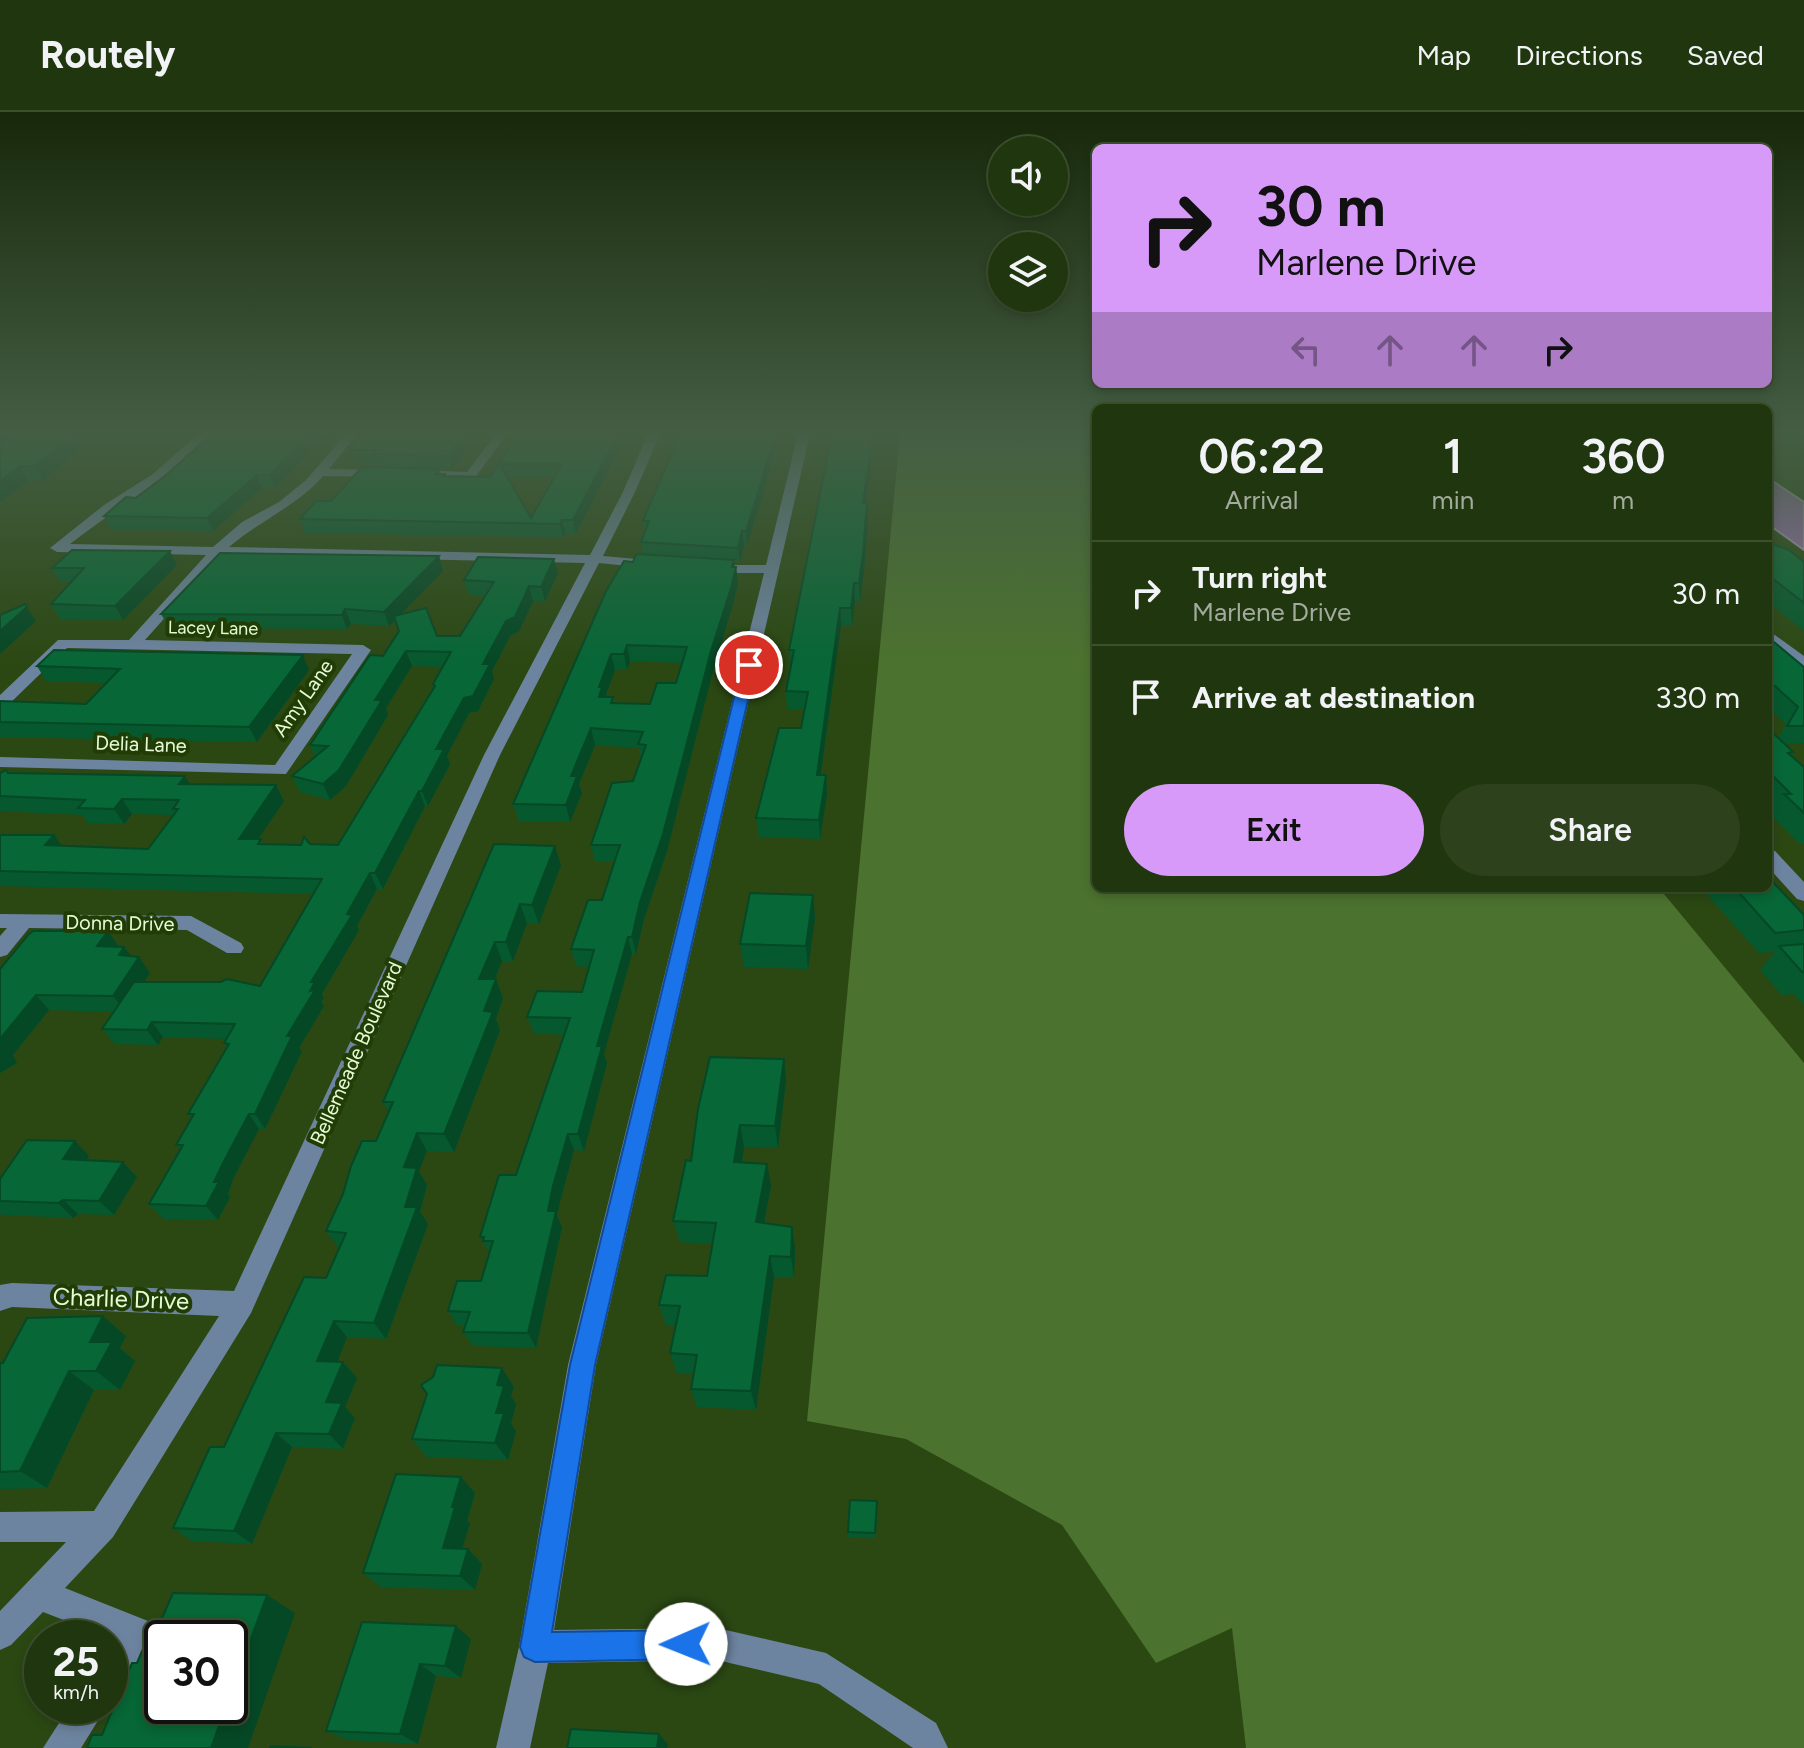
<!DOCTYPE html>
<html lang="en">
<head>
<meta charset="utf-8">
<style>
  :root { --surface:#20360e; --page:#2d411c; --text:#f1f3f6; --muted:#a2ab9e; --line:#3d502e; --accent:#d89af8 }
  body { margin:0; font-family:Figtree,sans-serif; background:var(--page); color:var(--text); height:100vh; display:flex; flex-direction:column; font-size:30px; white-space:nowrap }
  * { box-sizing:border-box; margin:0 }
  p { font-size:26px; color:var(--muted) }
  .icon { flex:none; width:44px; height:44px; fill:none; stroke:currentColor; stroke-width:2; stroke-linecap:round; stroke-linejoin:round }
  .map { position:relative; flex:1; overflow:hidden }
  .drawer { position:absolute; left:1092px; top:292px; width:680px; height:488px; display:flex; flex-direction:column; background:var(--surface); border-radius:12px; box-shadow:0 4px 12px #0003,0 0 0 2px var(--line) }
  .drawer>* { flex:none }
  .banner { position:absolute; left:1092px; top:32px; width:680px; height:244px; border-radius:12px; box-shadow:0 4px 12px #0003,0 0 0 2px var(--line); background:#d89af8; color:#111; overflow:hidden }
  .buttons { position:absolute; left:988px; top:24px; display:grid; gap:16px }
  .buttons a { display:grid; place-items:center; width:80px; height:80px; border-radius:50%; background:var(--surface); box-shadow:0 4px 12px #0003,0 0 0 2px var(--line); font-size:40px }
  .speed { position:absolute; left:24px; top:1508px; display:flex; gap:16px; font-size:40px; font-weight:700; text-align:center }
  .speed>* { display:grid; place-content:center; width:104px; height:104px; border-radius:50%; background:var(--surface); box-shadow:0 4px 12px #0003,0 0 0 2px var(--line); line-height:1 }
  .speed small { font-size:20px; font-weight:400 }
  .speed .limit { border:4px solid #111; border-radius:12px; background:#fff; color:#111 }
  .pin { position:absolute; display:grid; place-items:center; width:68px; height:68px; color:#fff; margin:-34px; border:4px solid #fff; border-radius:50%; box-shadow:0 2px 8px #0007 }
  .me { position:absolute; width:88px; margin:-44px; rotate:269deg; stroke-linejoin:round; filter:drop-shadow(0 0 6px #0008) }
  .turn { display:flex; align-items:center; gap:28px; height:168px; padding:0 32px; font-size:36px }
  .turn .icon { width:104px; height:104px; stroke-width:2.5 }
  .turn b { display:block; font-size:56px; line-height:68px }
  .lanes { display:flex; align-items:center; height:76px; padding:0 32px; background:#0003; justify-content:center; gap:40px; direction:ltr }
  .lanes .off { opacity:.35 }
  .eta { display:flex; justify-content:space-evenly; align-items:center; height:136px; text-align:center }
  .eta b { font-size:48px; font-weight:600; line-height:56px }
  .cta { display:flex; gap:16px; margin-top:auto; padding:16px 32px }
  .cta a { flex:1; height:92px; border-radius:48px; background:var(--accent); color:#111; font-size:32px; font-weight:600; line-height:92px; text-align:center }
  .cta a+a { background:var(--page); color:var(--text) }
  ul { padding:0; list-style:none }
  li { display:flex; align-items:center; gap:24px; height:104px; padding:0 32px; border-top:2px solid var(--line) }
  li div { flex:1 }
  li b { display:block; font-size:30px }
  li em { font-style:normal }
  header { display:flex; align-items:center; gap:48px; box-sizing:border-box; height:112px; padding:0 40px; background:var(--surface); border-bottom:2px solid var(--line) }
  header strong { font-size:38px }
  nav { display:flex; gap:44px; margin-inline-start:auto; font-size:28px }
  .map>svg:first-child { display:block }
  .green { fill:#4c722f }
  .water { fill:#9c6fb4; stroke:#b299be; stroke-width:2 }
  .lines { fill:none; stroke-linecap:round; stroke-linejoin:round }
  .minor { fill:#6d84a0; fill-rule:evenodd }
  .wall { fill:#06592e; fill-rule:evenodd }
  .shaded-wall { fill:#054826 }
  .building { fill:#076736; stroke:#054826; stroke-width:2; fill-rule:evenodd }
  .route { fill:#1a73e8; stroke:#114b97; stroke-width:2 }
  .labels { text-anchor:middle; stroke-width:8; stroke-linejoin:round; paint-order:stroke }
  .far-street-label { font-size:18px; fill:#e5fbd6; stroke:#213d05 }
  .street-label { font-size:20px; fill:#e5fbd6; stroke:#213d05 }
  .near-street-label { font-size:24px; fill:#e5fbd6; stroke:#213d05 }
</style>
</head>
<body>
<header>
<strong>Routely</strong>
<nav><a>Map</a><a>Directions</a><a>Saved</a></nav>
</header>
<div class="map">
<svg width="1804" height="1636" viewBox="0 0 1804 1636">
  <rect width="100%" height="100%" fill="#2b4813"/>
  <path class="green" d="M900 322H1096V776H1659L1804 951V1636H1246L1232 1516 1156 1551 1062 1413 906 1327 807 1309Z"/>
  <path class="water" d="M1768 366 1804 390V438L1768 412Z"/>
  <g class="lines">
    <g class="minor">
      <path d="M198 322H210C170 366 117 395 70 432L213 435 242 410 279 390 306 368 346 322H357L329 357 383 358 389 362 387 365 323 364C297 394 259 409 229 435L590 443 623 380 648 322H660L635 380 603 444 648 448 655 452 648 456 599 451 500 643 251 1201 113 1425 65 1476 153 1511 158 1522C149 1543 131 1575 110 1583V1539L118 1529 43 1500 11 1533 0 1538V1499L66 1430H0V1400L94 1399 219 1204 12 1195 0 1199V1173L12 1171 234 1179 484 643 585 451 221 443 145 528 363 533 371 538 286 662 0 655V645L275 653 352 542 67 536 6 595 0 597V583L58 528H129L206 443 57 440 50 436 104 393 153 362Z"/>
      <path d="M496 322H507L474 367 419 366 413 362 419 358 467 360Z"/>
      <path d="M798 322H810L596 1253 554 1518 717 1516 826 1541 936 1611 948 1636H913L819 1572 717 1548 548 1551 530 1636H496L519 1535 568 1253 764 461H712L705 457 712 453H766Z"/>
      <path d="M1768 518 1804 544V557L1768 530Z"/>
      <path d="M1768 737 1775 739 1804 770V789L1797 787 1768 755Z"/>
      <path d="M0 802 191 804 241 831 244 836 241 841H227L187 818 29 816 7 843 0 845V824L7 816H0Z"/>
      <path d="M70 1594H107L81 1636H43Z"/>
    </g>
  </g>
  <g class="wall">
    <path d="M0 322H99L43 368 28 369Z"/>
    <path d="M212 322H327L275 376H262L213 419 111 417 104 404 136 386 165 364Z"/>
    <path d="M477 322 452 357 377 355 376 351 356 350 352 338Z"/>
    <path d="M518 322H627L576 421H565L563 425 305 421 300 407 439 357 440 362H445L446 364 490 365ZM507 365H555L531 406Z"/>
    <path d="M680 322H779L763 382 747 433H744L740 450H734L735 455H736L738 471 733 492 714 555 667 739 644 807 636 842H632L604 942 607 951 584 1039 574 1038 560 1090 557 1103 562 1115 536 1236 473 1234 463 1220 466 1214H457L448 1199 481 1169 490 1141 480 1125 516 1063 564 923 534 921 527 905 582 880 590 855 576 854 571 837 602 788 614 750H595L591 733 633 669 641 645 639 636 595 633 579 672 582 681 570 710 519 709 513 692 633 450 643 442 641 430 645 420 643 409ZM630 549 682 551 676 571 650 592 614 591 613 585H605L615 558H627Z"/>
    <path d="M832 322H866L871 353 865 391H867L868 408 864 459 860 489H855L852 514 841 513 821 663H826L827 682 820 727 759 725 756 706 801 616 805 598 787 597 786 579 791 554 789 538Z"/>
    <path d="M1768 430 1804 450V519L1768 490Z"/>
    <path d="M439 444 443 459 401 502 437 524H460L485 484 468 482 464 468 558 461 545 489H533L519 519 510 524 492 559 494 567 478 599 469 601 447 644 450 652 428 694H425L383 777H377L357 814 359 818 322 882 324 886 321 890 324 894 299 936 302 939 265 1017H259L234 1065 228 1082 230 1085 218 1108 163 1107 149 1092 180 1038 176 1033 192 1006 188 1002 227 936 224 931 226 927 163 925 158 933 115 932 102 917 114 900 49 898 13 943 17 951 0 961V857L119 835H124L131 844 150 861 144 870 260 874 314 782 0 774V723H54L62 734 148 737 173 703 132 702 124 712 88 711 83 703 0 699V661L190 672 276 673 284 689 258 727 264 732 338 733 434 575 433 572 443 555 412 554 386 596 388 603 346 674 330 688 300 680 292 664 315 645 310 633 383 544 399 519 395 508 389 514 351 512 347 517 169 516 161 502Z"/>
    <path d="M177 453 123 508 60 507 51 492 72 470H60L52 456Z"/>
    <path d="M1768 525 1804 555V631L1784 632 1793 640 1791 643 1804 655V732H1800L1770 702 1773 697 1768 692V616L1778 626 1786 612 1768 596Z"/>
    <path d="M37 554 309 558 257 630 0 625V589L86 592 107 571 46 569Z"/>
    <path d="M494 732 561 753 539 812 527 811 513 849H502L495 867 503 886 496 907 500 918 454 1040 427 1039 419 1059 427 1073 420 1100 428 1112 386 1227 347 1225 337 1250H343L357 1266 345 1295 355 1306 343 1337 292 1335 252 1432 192 1429 173 1416 224 1335 326 1166 339 1136 326 1119 376 1029 389 1000 383 990Z"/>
    <path d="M1695 776H1768L1804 803V893L1794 882 1782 883 1760 858 1775 840 1759 841 1704 779H1697Z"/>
    <path d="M813 783 815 806 808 857 744 855 740 832Z"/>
    <path d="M784 947 786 969 778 1036 744 1035 742 1051 771 1074 764 1111 792 1115 795 1136 794 1165H774L756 1298 697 1295 691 1277 694 1261H677L670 1241 676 1214 666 1213 659 1193 707 1164 712 1132 680 1130 673 1109 691 1049Z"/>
    <path d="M89 1044 86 1048 137 1065 114 1103 78 1102 73 1106 2 1103 0 1102V1067Z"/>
    <path d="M126 1224 120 1236 135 1249 120 1278H94L47 1376 0 1377V1251Z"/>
    <path d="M514 1275 511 1284 516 1292 511 1312 516 1319 508 1348 427 1345 412 1327Z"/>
    <path d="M461 1365 475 1381 467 1409 470 1411 462 1437H468L482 1452 475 1478 381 1475 363 1461Z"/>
    <path d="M877 1389 876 1426 848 1425V1420Z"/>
    <path d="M362 1510 471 1527 461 1566 436 1564 418 1632 347 1628 326 1619Z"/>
  </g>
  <g class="shaded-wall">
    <path d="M0 322H18L0 335Z"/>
    <path d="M75 322H99L43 368 35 354Z"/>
    <path d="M310 322H327L275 376 270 363Z"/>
    <path d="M465 322H477L452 357 449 344Z"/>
    <path d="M618 322H627L576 421 573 408Z"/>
    <path d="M775 322H779L763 382 747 433 746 419Z"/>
    <path d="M871 337V353L863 408V391Z"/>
    <path d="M20 355 28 369 0 390V369Z"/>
    <path d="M257 363 262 376 213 419 207 406Z"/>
    <path d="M867 391 868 408 864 459 860 489 859 471Z"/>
    <path d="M562 408 565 421 563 425 560 412Z"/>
    <path d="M742 419 744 433 740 450 738 436Z"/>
    <path d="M170 439 177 453 123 508 115 494Z"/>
    <path d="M439 444 443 459 389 514 384 500Z"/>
    <path d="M554 447 558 461 545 489 541 475Z"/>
    <path d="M734 448 735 460 736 455 738 471 733 492 714 555 667 739 644 807 636 842 632 825 640 790Z"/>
    <path d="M854 471 855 489 852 514 851 496Z"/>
    <path d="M529 474 533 489 519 519 510 524 492 559 494 567 478 599 469 601 447 644 450 652 428 694 422 679 436 637 506 509Z"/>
    <path d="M27 495 36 509 0 542V519Z"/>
    <path d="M840 496 841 513 818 682 817 663Z"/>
    <path d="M345 497 351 512 347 517 342 503Z"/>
    <path d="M627 533 630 549 627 558 624 542Z"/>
    <path d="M406 539 412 554 386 596 388 603 346 674 330 688 323 672Z"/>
    <path d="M611 542 615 558 605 585H599V575Z"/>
    <path d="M303 543 309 558 257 630 249 615Z"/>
    <path d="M591 616 595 633 579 672 582 681 570 710 566 693 571 664Z"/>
    <path d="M826 663 827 682 820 727 819 708Z"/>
    <path d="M185 664 194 679 179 672Z"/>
    <path d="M276 673 284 689 248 742 239 727Z"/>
    <path d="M419 679 425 694 383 777 375 761Z"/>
    <path d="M122 687 132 702 124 712 114 697Z"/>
    <path d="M54 723 65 738 45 733Z"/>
    <path d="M555 734 561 753 539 812 532 793Z"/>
    <path d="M370 761 377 777 357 814 359 818 322 882 324 886 321 890 324 894 299 936 302 939 265 1017 255 1002 287 924 310 879 311 870Z"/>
    <path d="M813 783 815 806 808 857 806 834Z"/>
    <path d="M520 792 527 811 513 849 506 830Z"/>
    <path d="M108 819 119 835 97 834Z"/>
    <path d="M628 825 632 842 604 942 607 951 584 1039 578 1022 597 934Z"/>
    <path d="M495 830 502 849 487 886 479 867Z"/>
    <path d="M124 835 136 850 139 845 150 861 125 900 113 884 119 843Z"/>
    <path d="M496 867 503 886 496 907 500 918 454 1040 444 1022 484 899Z"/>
    <path d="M36 883 49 898 13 943 17 951 0 961V927Z"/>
    <path d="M152 910 163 925 158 933 147 918Z"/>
    <path d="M784 947 786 969 778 1036 775 1014Z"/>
    <path d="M249 1002 259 1017 234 1065 228 1082 230 1085 218 1108 206 1094 223 1051Z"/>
    <path d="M740 1013 744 1035 739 1072 734 1050Z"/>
    <path d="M417 1021 427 1039 419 1059 427 1073 420 1100 428 1112 386 1227 374 1211 405 1095 404 1055Z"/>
    <path d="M568 1022 574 1038 560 1090 557 1103 562 1115 536 1236 528 1221 553 1074Z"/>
    <path d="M75 1029 89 1044 78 1062 63 1047Z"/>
    <path d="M123 1050 137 1065 114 1103 99 1089Z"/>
    <path d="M767 1052 771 1074 760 1131 756 1110Z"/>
    <path d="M63 1088 78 1102 73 1106 58 1091Z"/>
    <path d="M792 1115 795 1136 794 1165 791 1145Z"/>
    <path d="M770 1144 774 1165 756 1298 751 1279Z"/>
    <path d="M103 1204 126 1224 120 1236 135 1249 120 1278 96 1259 90 1230Z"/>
    <path d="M334 1209 347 1225 332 1264 317 1249Z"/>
    <path d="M343 1250 357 1266 345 1295 355 1306 343 1337 329 1322 326 1290Z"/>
    <path d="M502 1256 514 1275 511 1284 516 1292 511 1312 516 1319 508 1348 495 1331 497 1273Z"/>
    <path d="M69 1259 94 1278 47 1376 20 1359Z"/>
    <path d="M276 1321 292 1335 252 1432 234 1419Z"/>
    <path d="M461 1365 475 1381 467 1409 470 1411 458 1451 443 1436 452 1395Z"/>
    <path d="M468 1437 482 1452 475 1478 460 1464Z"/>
    <path d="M267 1483 295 1501 248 1636H211L226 1594H230V1584Z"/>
    <path d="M456 1514 471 1527 461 1566 445 1554Z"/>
    <path d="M420 1552 436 1564 418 1632 400 1622Z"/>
    <path d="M659 1622 668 1632 667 1636H657Z"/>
  </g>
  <g class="building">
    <path d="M14 322H75L35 354 20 355 0 369V332Z"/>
    <path d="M212 322H310L270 363H257L207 406 104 404 126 385 136 386 165 364Z"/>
    <path d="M366 322H465L449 344 373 342 377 338H352Z"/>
    <path d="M518 322H618L573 408H562L560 412 300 407 316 389H331L362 355 439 357 436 362H445L444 364 490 365ZM500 352H562L531 406Z"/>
    <path d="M680 322H775L762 368 746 419H742L738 436 641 430 649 409H643Z"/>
    <path d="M832 322H864V325L869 326 868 336 871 337 863 391H867L863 442 859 471H854L851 496H840L817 663H826L819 708 756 706 779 616H801L808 580 786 579 794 538H789Z"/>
    <path d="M1768 430 1789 438 1804 450V491L1768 463Z"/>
    <path d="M72 438 170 439 115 494 51 492 84 456H52Z"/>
    <path d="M220 441 439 444 384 500 345 497 342 503 161 502Z"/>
    <path d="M636 442 734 448 732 455H736L731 476 711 539 663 722 640 790 632 825H628L597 934H602L578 1022H568L553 1074 548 1099H556L528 1221 463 1220 470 1200 448 1199 457 1169H481L493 1129H483L484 1125H480L499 1063H516L570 906 527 905 537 879 582 880 594 838 571 837 588 788H602L620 733H591L612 671 633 669 646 633 638 632 643 620 591 616 571 664H577L566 693 513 692 606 479 624 449 633 450ZM627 533 687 535 676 571H657L650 592 611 591 613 585H599L602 575H599L611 542H624Z"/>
    <path d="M478 445 554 447 541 475 529 474 515 505 506 509 483 552H490L473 584 464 586 436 637H444L422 679H419L375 761H370L347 802 352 803 311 870H315L310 879 315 878 287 924H292L255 1002H249L223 1051 214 1070H219L206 1094 149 1092 183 1033H176L194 1002H188L229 932 224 931 235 912 152 910 147 918 102 917 134 870H221L227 867 260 874 322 767 0 759V723H54L45 733 148 737 178 697H173L179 688 122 687 114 697 78 696 85 688 0 684V661L6 658 8 661 185 664 179 672 276 673 239 727H261L258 732 301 733 304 725 310 732 338 733 435 574 433 572 451 540 406 539 375 588H382L339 658 323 672 292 664 328 634 310 633 370 543 383 544 399 519 394 504 426 496 437 524H460L494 470 464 468Z"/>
    <path d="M25 492 27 495 0 519V503Z"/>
    <path d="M1768 525 1804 555V614H1787L1798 595 1775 574H1768Z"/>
    <path d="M54 538 303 543 249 615 0 610V589L86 592 120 557 37 554Z"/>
    <path d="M1768 616 1793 640 1788 641 1804 655V701L1784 682H1791L1768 659Z"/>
    <path d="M494 732 555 734 532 793 520 792 506 830H495L479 867H496L484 899 493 900 444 1022 417 1021 404 1055 417 1056 405 1095H417L374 1211 334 1209 317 1249 343 1250 326 1290 342 1291 329 1322 276 1321 234 1419 173 1416 210 1335H224L304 1165 326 1166 346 1121 326 1119 343 1082 351 1054 362 1029H376L393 990H383Z"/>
    <path d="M1768 765 1804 803V818L1775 821 1735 776H1768Z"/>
    <path d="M750 781 813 783 806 834 740 832Z"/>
    <path d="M33 819H108L97 834 124 835 119 843 139 845 113 884 36 883 0 927V857L28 823Z"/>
    <path d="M1804 832V860H1802L1779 834Z"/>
    <path d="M710 945 784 947 775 1014 740 1013 734 1050 767 1052 756 1110 792 1115 791 1145 770 1144 751 1279 691 1277 697 1243 670 1241 680 1194 659 1193 666 1163 707 1164 716 1111 673 1109 686 1048 691 1049 698 997Z"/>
    <path d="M27 1028 75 1029 63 1047 123 1050 99 1089 63 1088 58 1091 0 1089V1067Z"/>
    <path d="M103 1204 90 1230H112L96 1259H69L20 1359 0 1360V1251H3L27 1206Z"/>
    <path d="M437 1253 502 1256 497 1273 504 1274 496 1301H504L495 1331 412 1327 427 1282 421 1273 433 1265Z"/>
    <path d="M396 1362 461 1365 452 1395H455L443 1436 468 1437 460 1464 363 1461Z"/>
    <path d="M850 1388 877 1389 875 1421 848 1420Z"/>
    <path d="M173 1481 267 1483 230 1584V1526H162V1594H226L211 1636H87L92 1623H102L132 1551H137L146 1530 152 1529Z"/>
    <path d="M362 1510 456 1514 445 1554 420 1552 400 1622 326 1619Z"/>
    <path d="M571 1617 659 1622 657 1636H567Z"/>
    <path d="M271 1634 312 1636H270Z"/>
  </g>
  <linearGradient id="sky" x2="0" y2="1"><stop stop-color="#18280a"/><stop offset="0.58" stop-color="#445e44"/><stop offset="1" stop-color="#445e44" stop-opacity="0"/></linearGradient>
  <rect width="1804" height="551" fill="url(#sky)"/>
  <path class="route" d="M749 549 756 553 595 1253 552 1520 686 1518 697 1522 701 1532 697 1543 686 1547 535 1550 524 1545 520 1535 570 1253 742 553Z"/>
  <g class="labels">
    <g class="far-street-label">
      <text transform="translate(213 516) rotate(1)" y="6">Lacey Lane</text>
    </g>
    <g class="street-label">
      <text transform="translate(303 586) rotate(-55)" y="7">Amy Lane</text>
      <text transform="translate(141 632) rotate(2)" y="7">Delia Lane</text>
      <text transform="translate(120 811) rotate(1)" y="7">Donna Drive</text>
      <text transform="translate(356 941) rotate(-66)" y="7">Bellemeade Boulevard</text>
    </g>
    <g class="near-street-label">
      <text transform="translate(121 1187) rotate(2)" y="8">Charlie Drive</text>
    </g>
  </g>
</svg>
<div class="buttons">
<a><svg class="icon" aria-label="sound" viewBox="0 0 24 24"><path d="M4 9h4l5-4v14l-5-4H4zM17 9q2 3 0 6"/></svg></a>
<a><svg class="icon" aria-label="layers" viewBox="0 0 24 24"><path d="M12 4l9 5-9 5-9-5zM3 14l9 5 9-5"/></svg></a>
</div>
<div class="speed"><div>25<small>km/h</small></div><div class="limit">30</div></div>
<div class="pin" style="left:749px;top:553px;background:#d93025"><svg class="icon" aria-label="arrive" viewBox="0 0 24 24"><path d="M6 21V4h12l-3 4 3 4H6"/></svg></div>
<svg class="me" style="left:686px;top:1532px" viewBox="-20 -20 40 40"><circle r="19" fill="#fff"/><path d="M0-13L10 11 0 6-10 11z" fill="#1a73e8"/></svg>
<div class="banner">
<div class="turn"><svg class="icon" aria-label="right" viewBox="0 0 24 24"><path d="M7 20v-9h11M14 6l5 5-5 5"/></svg><div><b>30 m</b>Marlene Drive</div></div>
<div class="lanes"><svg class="icon off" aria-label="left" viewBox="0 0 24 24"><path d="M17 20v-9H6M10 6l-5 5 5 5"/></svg><svg class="icon off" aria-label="ahead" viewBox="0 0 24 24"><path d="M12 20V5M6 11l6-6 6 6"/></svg><svg class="icon off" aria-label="ahead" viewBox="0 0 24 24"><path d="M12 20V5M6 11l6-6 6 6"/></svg><svg class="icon" aria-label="right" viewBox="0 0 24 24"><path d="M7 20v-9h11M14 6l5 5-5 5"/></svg></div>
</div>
<section class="drawer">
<div class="eta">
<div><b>06:22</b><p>Arrival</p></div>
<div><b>1</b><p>min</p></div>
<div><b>360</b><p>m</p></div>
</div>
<ul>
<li><svg class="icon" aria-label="right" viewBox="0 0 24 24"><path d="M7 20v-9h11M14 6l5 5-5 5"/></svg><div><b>Turn right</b><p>Marlene Drive</p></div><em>30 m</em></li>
<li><svg class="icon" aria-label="arrive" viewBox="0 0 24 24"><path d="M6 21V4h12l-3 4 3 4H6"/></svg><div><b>Arrive at destination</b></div><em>330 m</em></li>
</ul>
<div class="cta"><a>Exit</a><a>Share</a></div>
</section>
</div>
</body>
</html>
